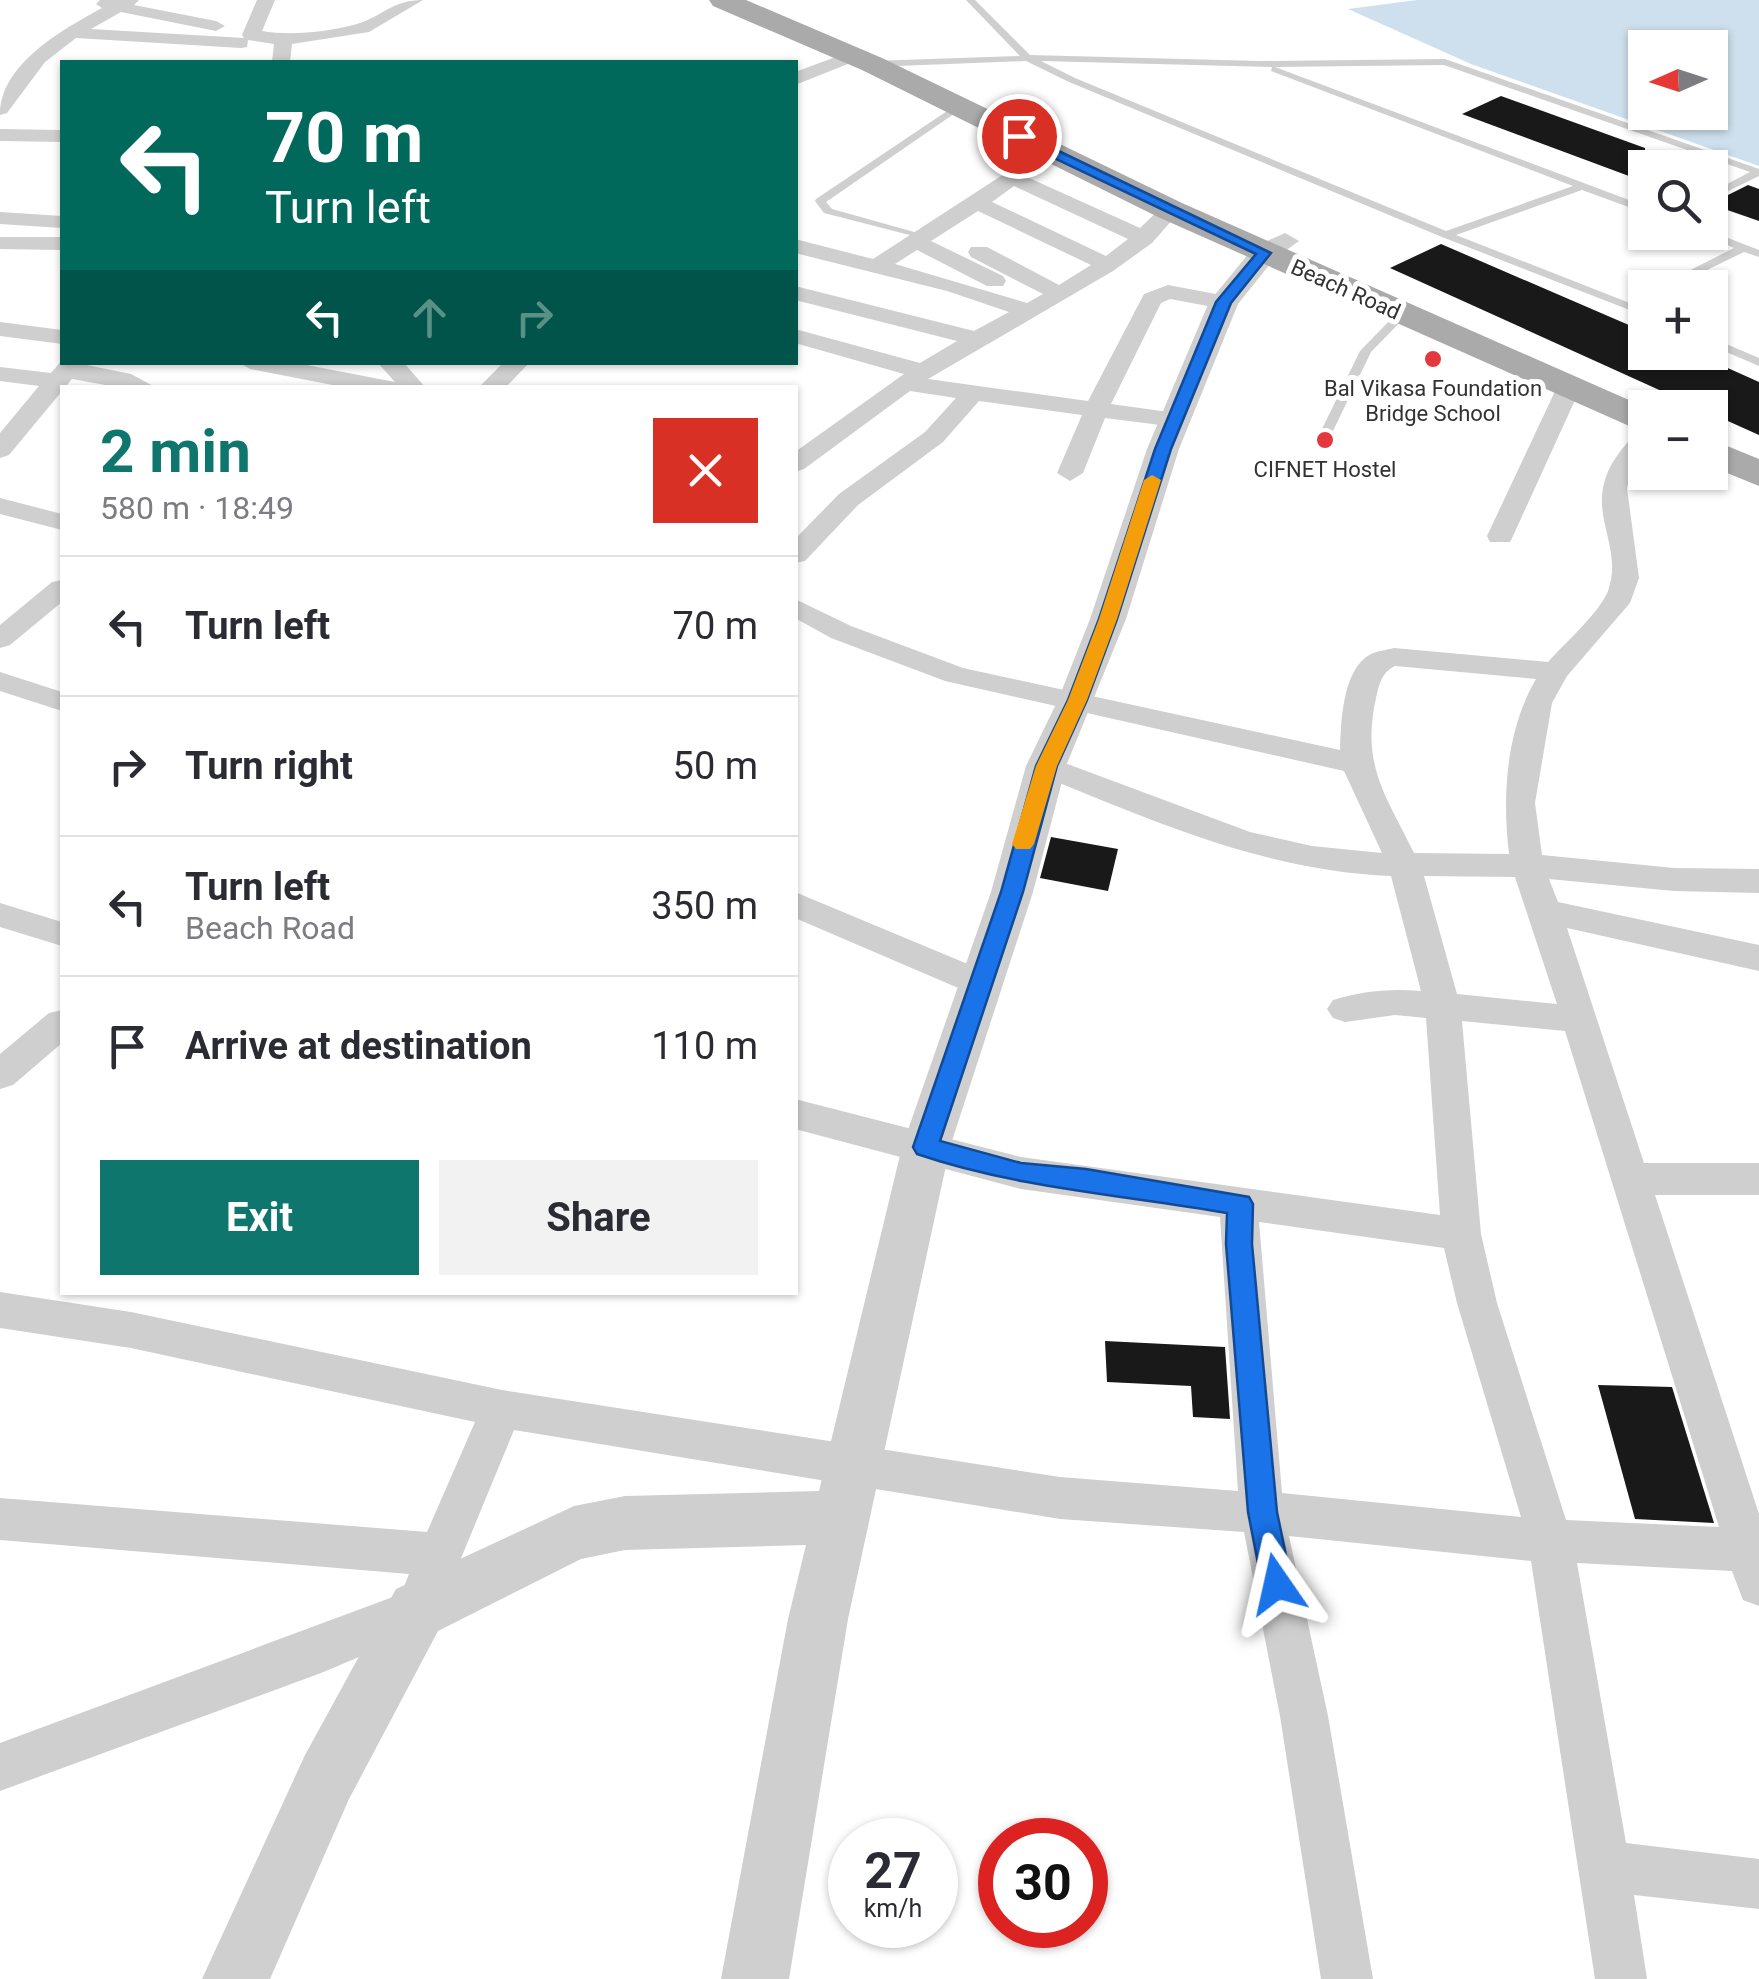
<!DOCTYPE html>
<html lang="en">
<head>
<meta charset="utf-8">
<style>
  :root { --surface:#fff; --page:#f2f2f3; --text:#2b2b33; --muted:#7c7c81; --line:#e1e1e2; --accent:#0f766e }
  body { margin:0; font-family:Roboto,sans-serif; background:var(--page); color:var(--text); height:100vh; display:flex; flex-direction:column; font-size:38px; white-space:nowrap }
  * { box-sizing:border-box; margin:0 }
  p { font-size:32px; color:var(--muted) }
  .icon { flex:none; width:55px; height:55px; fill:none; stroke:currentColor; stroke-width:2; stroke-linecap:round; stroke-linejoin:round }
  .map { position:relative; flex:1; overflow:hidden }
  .drawer { position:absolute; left:60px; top:385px; width:738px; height:910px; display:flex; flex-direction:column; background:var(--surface); border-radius:0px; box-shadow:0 2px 8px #0004 }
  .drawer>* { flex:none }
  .guide { position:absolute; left:60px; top:60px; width:738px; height:305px; border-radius:0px; box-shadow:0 2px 8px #0004; background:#00695c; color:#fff; overflow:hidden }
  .needle { width:65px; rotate:267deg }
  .controls { position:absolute; left:1628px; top:30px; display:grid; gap:20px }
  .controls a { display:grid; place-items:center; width:100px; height:100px; border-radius:0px; background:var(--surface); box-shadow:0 2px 8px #0004; font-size:50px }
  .speed { position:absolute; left:828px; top:1818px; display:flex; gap:20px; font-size:50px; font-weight:700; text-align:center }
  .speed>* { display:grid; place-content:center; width:130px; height:130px; border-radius:50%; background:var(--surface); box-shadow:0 2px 8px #0004; line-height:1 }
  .speed small { font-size:25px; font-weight:400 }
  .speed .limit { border:15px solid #d22; background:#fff; color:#111 }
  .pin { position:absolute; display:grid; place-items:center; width:85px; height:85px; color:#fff; margin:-42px; border:5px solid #fff; border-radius:50%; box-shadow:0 2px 10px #0007 }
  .me { position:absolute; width:110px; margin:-55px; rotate:349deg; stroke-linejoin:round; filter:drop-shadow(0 0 8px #0008) }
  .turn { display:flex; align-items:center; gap:35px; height:210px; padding:0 40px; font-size:45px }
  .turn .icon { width:130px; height:130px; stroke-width:2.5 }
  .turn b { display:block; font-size:70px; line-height:85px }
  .lanes { display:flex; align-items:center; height:95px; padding:0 40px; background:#0003; justify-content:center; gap:50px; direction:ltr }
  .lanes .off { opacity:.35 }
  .round { display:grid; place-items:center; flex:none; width:105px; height:105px; border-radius:0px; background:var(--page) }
  .headline { display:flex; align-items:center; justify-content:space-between; height:170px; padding:0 40px }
  h1 { font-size:60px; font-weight:700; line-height:75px; color:var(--accent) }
  .button { display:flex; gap:20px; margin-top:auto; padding:20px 40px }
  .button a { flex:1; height:115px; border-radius:0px; background:var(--accent); color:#fff; font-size:40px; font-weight:700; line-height:115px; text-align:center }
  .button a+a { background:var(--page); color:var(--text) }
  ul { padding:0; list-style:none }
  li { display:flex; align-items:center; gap:30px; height:140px; padding:0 40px; border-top:2px solid var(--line) }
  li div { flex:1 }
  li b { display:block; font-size:38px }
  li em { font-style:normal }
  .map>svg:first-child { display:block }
  .water { fill:#cee0ed; fill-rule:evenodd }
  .building { fill:#191919 }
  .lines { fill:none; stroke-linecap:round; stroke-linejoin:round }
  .service { fill:#cfcfcf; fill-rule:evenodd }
  .minor { fill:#cfcfcf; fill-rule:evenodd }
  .tertiary { fill:#cfcfcf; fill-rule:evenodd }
  .primary { fill:#aaa; fill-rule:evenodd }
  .route { fill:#1a73e8; stroke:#114b97; stroke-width:2.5 }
  .slow { fill:#f59e0b }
  .poi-dot { fill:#e5383e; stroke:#fff; stroke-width:4 }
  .labels { text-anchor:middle; stroke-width:10; stroke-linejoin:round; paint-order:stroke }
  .far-street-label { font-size:22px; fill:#323232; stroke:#fff }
  .far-poi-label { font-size:22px; fill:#323232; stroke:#fff }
</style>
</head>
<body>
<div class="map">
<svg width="1759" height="1979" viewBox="0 0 1759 1979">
  <rect width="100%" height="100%" fill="#fff"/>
  <path class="water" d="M1417 0H1759V166L1471 64 1348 9ZM1645 48H1710V112H1645Z"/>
  <g class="building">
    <path d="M1501 96 1645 148V182L1462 114Z"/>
    <path d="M1748 185 1759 189V221L1710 204Z"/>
    <path d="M1441 244 1645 332V352H1692L1759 382V435L1710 413V408H1699L1390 268Z"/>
    <path d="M1051 837 1118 849 1108 891 1040 878Z"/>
    <path d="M1105 1341 1225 1347 1230 1419 1193 1417 1191 1386 1107 1382Z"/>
    <path d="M1598 1385 1672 1387 1714 1523 1635 1519Z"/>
  </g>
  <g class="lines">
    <g class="service">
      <path d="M966 0H975L1030 55 1259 61 1445 59 1759 169V176L1710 200V193L1750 172 1444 65 1275 67 1645 206V213L1582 190 1456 235 1645 309V316L1442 237 1069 82 1026 61 872 67 867 64 872 61 1020 56ZM1041 61 1272 67 1271 71 1573 186 1446 231 1075 78Z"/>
      <path d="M956 105 964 107 826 202 832 209 925 235V239L824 213 815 201 816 199Z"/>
      <path d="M1710 231 1759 250V257L1744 252 1670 288H1655L1734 248 1699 232Z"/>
      <path d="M1398 312 1408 314 1371 352 1332 433 1322 436 1320 433 1360 351Z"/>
      <path d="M1710 337 1759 358V366L1710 345Z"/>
    </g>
    <g class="minor">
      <path d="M100 0H139L134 5 216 21 225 26 216 31 121 12 91 29 244 38 242 35 257 0H275L262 31C291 36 328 32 357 24 383 16 392 0 423 0L369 32 292 44 290 62H272L274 44 248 40 247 47 241 48 76 38 45 62 7 113 0 115C0 64 62 30 102 8L96 4Z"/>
      <path d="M852 51 861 56 858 60 795 85V72Z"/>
      <path d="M0 129 62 130V142L0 141Z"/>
      <path d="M1049 145 1059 151 1027 177 1140 228 1163 206H1177L1181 210 1152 243 1113 271 928 379 1088 401 1144 294 1168 285 1232 297 1235 302 1224 309 1170 299 1161 303 1111 404 1176 413 1188 420 1176 427 1105 418 1083 473 1070 481 1057 473 1082 415 979 401 943 442 858 505 805 561 795 563V539L839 494 925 432 956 398 910 391 804 469 795 472V452L904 374 795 343V329L920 363 957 341 795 300V286L974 331 1009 312 947 291 795 253V239L873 259ZM1014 186 1128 239 1106 256 992 202ZM978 211 1091 265 1059 285 987 247H971L968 252 971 257 1043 294 1027 303 895 264 917 250 987 286H1003L1006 281 1003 276 931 241Z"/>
      <path d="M0 212 62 216V228L0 224Z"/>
      <path d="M0 237H62V250L0 249Z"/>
      <path d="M0 322 62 330V344L0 336Z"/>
      <path d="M62 360 131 374 157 388H122L72 379 9 455 0 458V433L39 386 0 381V367L51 373Z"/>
      <path d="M238 362H291L395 382 377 362H403L426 388H348L250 369Z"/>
      <path d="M504 362H530L505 388H478Z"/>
      <path d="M1569 380 1581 387 1513 536 1510 542H1490L1487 536 1557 387Z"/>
      <path d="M1645 429V454L1632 471 1627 488 1639 578 1630 603 1567 676 1552 703 1535 803 1542 855 1674 868 1759 869V893L1674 891 1549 879 1558 902 1759 945V971L1567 928 1644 1163H1759V1195H1655L1759 1514V1606L1743 1600 1732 1571 1577 1563 1626 1843 1759 1859V1909L1634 1895 1647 1979H1595L1531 1561 1289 1536 1328 1716 1373 1979H1321L1280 1716 1244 1532 1060 1519 514 1430 433 1626 321 1673 0 1791V1743L401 1594 409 1574 0 1540V1498L427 1532 475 1422 131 1348 0 1328V1292L131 1312 502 1390 1060 1477 1238 1491 1220 1217 1021 1189 795 1129V1099L1021 1157 1440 1215 1426 1018 1395 1015 1345 1022 1333 1018 1327 1009 1333 1000C1361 991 1391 988 1421 991L1391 876C1264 871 1151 820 1035 773L1030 766 1035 759 1046 756 1250 832 1312 846 1382 853 1344 771 945 681 831 638 795 618V599L851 626 963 668 1340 750C1341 723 1342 669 1371 654 1377 651 1387 650 1394 648L1548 662C1564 644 1600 612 1608 591 1626 540 1576 507 1622 449 1630 440 1634 432 1645 429ZM1395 666 1536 679C1506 730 1502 796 1509 854L1414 853C1386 795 1361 766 1376 698 1379 684 1382 672 1395 666ZM1424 876 1515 877 1557 1004 1457 994ZM1462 1021 1565 1031 1719 1527 1566 1520 1497 1303 1481 1234ZM1259 1222 1444 1248 1457 1303 1521 1517 1282 1493Z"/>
      <path d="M0 498 62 514V530L0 514Z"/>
      <path d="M62 580V602L10 645 0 648V625L52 582Z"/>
      <path d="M0 672 62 692V711L0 691Z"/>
      <path d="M795 892 994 975 999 984 994 993 982 997 970 993 795 918Z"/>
      <path d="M0 903 62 922V946L0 927Z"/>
      <path d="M62 1010V1043L13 1085 0 1089V1054L49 1013Z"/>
    </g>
    <path class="tertiary" d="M1285 233 1299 241 1274 259 1238 304 1179 449 1126 619 1066 766 1033 892 950 1147 848 1619 789 1979H721L788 1619 806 1545 625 1550 581 1559 438 1631 349 1799 270 1979H202L305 1755 396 1589 574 1506 625 1496 819 1491 902 1147 991 892 1026 766 1058 700 1090 619 1147 449 1209 302 1254 247Z"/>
    <g class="primary">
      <path d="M709 0H746L882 58 1182 203 1647 408 1645 433 1158 217 862 70 713 6Z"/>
      <path d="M1710 439 1759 459V486L1710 466Z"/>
    </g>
  </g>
  <path class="route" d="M1019 132 1271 253 1231 303 1171 449 1117 619 1087 700 1057 766 1023 892 940 1141 1021 1163 1086 1169 1249 1197 1253 1204 1252 1244 1277 1512 1292 1584 1287 1594 1277 1599 1266 1594 1262 1584 1248 1512 1226 1244 1227 1213C1123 1195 1017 1188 917 1154L913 1147 1001 892 1036 766 1068 700 1099 619 1155 449 1216 302 1256 254 1014 139 1013 136Z"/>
  <path class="slow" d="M1152 475 1161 480 1117 619 1087 700 1057 766 1034 844 1030 849H1016L1012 844 1036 766 1068 700 1099 619 1144 480Z"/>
  <g class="poi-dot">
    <circle cx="1433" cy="359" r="10"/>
    <circle cx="1325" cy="440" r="10"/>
  </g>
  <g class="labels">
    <g class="far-street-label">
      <text transform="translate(1346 289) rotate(24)" y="8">Beach Road</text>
    </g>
    <g class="far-poi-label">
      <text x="1433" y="396">Bal Vikasa Foundation<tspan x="1433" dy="25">Bridge School</tspan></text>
      <text x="1325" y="477">CIFNET Hostel</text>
    </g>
  </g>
</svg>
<div class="controls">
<a><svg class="needle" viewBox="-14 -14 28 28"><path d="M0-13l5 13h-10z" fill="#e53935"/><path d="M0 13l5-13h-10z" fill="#7c7c81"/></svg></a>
<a><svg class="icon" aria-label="search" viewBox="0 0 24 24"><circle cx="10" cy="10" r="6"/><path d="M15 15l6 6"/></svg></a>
<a>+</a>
<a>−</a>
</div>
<div class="speed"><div>27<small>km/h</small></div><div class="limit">30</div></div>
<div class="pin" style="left:1019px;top:136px;background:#d93025"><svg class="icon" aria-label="arrive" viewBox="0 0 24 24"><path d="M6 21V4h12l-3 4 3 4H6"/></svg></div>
<svg class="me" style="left:1277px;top:1584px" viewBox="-20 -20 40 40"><path d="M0-17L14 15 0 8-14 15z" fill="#1a73e8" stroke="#fff" stroke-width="4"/></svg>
<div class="guide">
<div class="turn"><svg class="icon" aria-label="left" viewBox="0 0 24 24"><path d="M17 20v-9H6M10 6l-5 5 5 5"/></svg><div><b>70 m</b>Turn left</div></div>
<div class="lanes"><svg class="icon" aria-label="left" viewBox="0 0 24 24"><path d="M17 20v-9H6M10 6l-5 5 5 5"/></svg><svg class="icon off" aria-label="ahead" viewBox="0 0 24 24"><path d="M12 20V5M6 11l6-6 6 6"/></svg><svg class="icon off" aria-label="right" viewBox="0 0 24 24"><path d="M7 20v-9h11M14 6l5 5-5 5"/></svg></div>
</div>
<section class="drawer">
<div class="headline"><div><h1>2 min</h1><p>580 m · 18:49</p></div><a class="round" style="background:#d93025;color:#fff"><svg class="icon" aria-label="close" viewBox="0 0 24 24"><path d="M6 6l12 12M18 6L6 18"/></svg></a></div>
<ul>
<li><svg class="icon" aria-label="left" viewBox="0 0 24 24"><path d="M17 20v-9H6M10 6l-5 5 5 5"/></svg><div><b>Turn left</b></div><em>70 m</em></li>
<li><svg class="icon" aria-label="right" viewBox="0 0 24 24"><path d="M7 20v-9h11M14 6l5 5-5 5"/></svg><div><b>Turn right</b></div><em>50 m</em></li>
<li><svg class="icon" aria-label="left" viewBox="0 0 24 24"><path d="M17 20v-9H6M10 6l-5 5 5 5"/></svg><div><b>Turn left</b><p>Beach Road</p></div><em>350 m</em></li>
<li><svg class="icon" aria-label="arrive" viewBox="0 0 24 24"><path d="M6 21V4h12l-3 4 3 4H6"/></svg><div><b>Arrive at destination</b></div><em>110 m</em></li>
</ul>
<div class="button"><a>Exit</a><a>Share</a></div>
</section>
</div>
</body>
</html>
